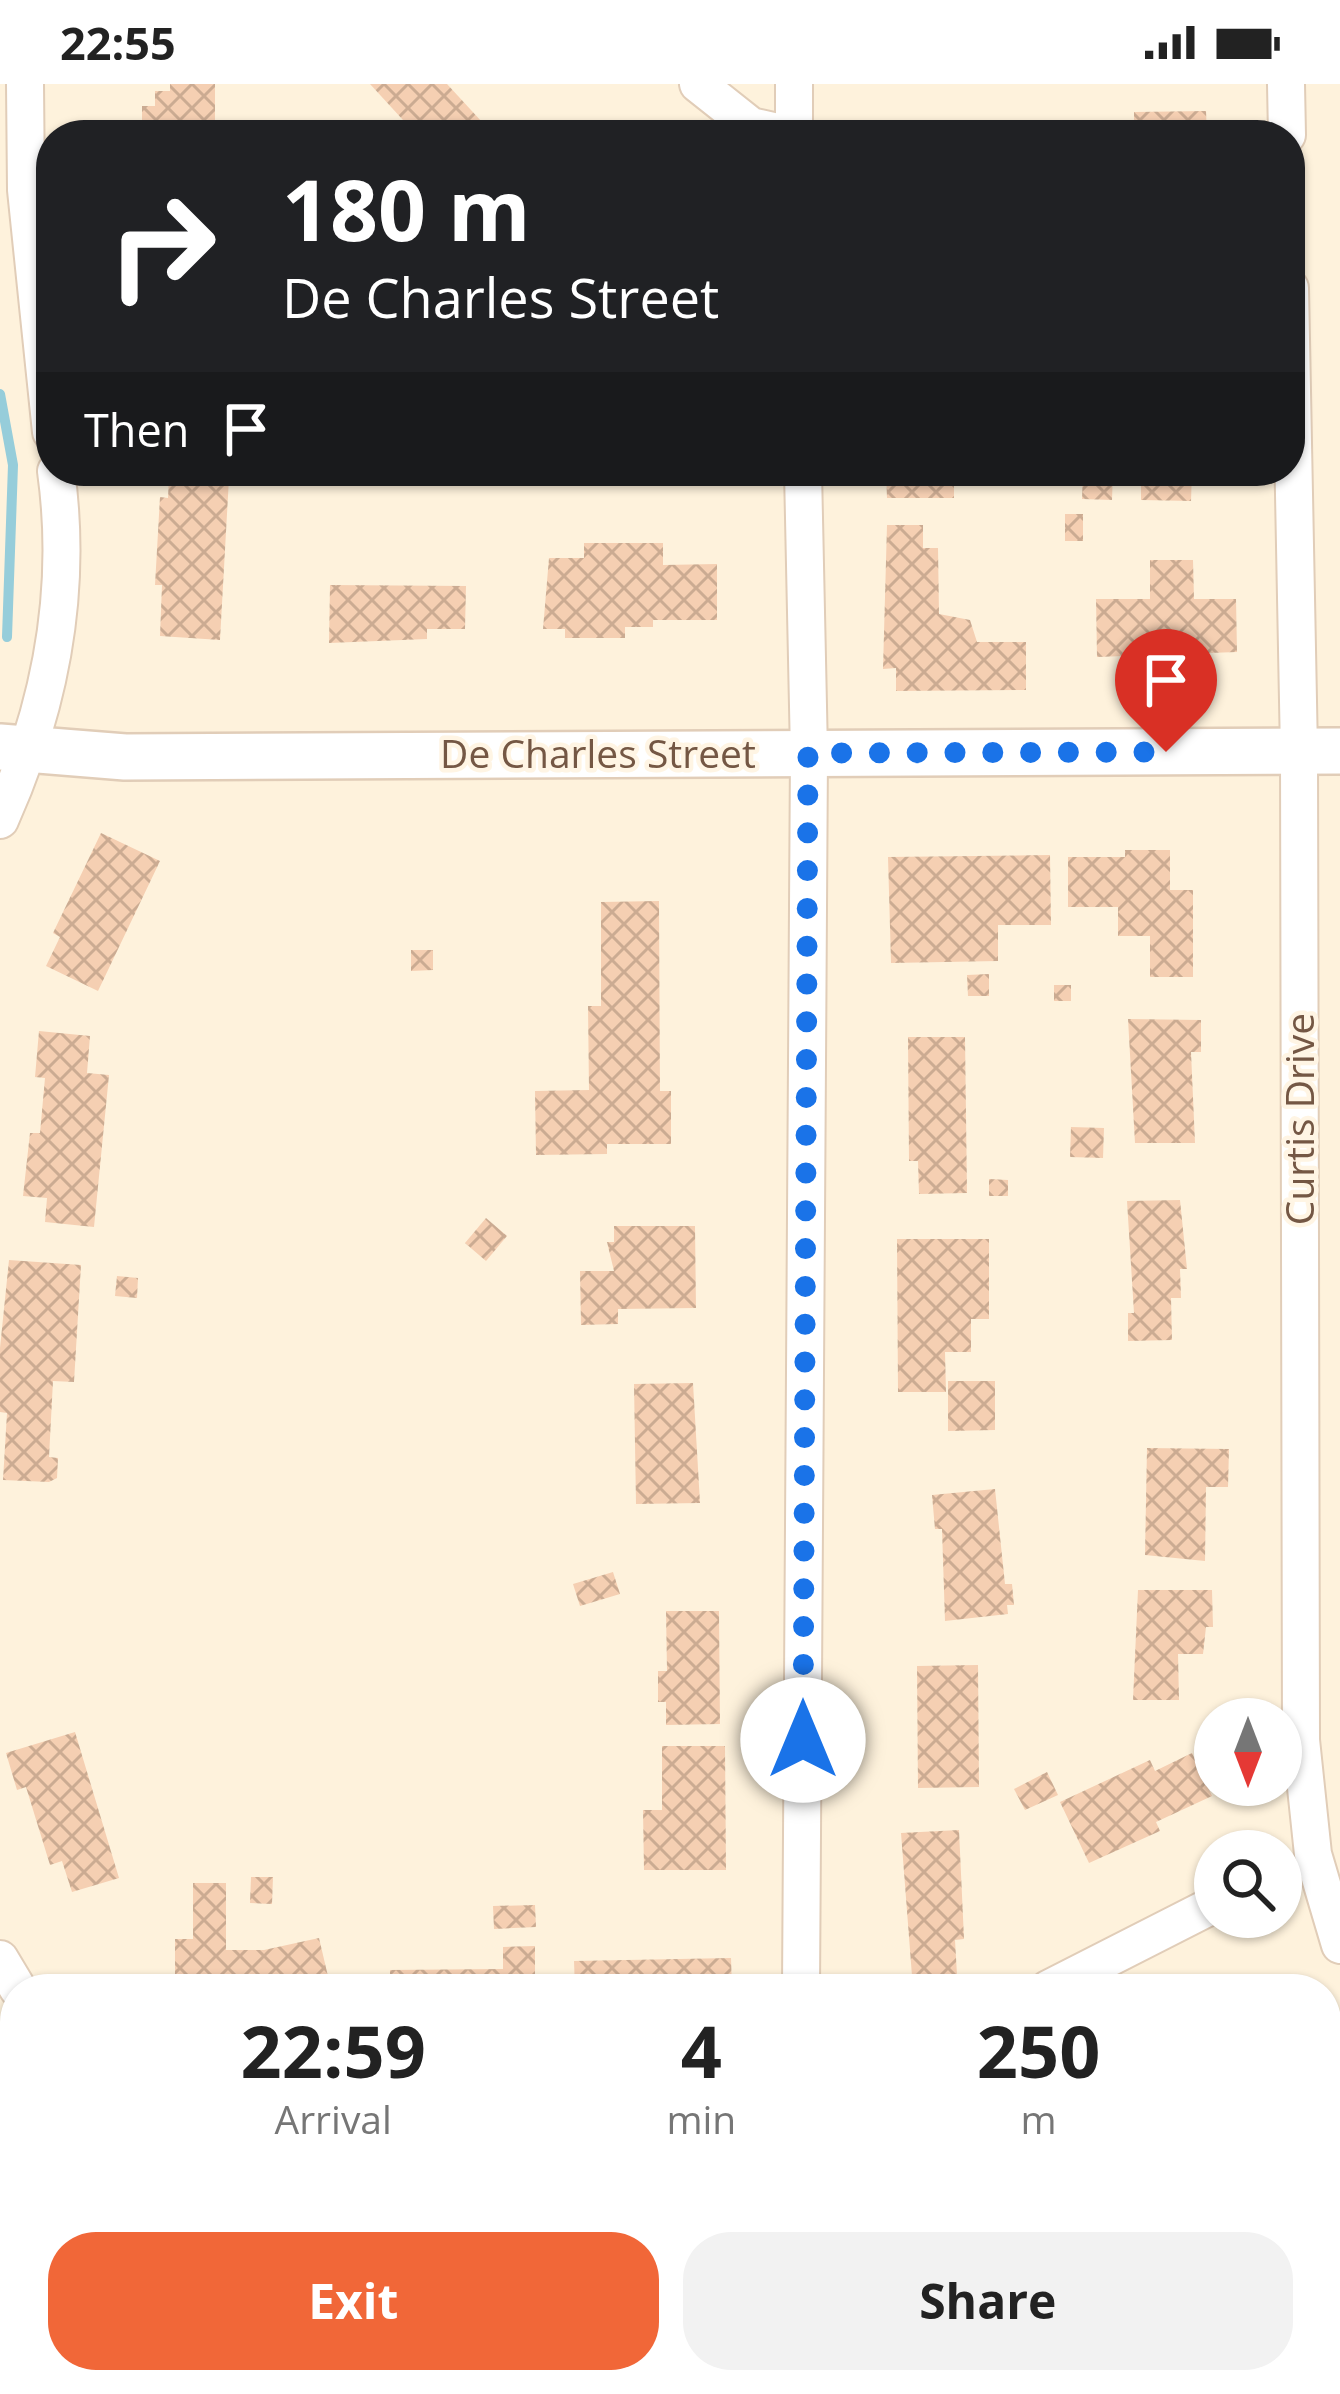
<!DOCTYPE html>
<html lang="en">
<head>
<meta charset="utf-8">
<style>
  :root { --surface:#fff; --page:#f2f2f2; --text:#222; --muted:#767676; --accent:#f16738 }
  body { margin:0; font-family:"Open Sans",sans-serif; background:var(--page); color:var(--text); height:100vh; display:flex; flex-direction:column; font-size:45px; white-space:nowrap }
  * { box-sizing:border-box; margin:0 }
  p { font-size:39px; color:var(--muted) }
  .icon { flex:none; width:66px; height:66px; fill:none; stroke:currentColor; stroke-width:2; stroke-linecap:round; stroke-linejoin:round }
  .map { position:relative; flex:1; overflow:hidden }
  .panel { position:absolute; left:0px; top:1890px; width:1341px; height:420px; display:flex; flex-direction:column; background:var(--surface); border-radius:48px 48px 0 0; box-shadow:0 3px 9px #0004 }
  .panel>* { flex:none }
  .top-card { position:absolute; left:36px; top:36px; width:1269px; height:366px; border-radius:48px; box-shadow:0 3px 9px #0004; background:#202124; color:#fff; overflow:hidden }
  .needle { width:78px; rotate:180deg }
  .fabs { position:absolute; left:1194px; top:1614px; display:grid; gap:24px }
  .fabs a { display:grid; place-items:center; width:108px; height:108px; border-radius:50%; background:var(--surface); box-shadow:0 3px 9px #0004; font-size:60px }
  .pin { position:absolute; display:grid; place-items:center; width:102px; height:102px; color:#fff; margin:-123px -51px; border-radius:50% 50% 50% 0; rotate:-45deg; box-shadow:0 0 12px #0007 }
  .pin .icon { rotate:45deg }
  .me { position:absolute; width:132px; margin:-66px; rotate:0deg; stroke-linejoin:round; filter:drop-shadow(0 0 9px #0008) }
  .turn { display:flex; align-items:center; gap:42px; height:252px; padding:0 48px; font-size:54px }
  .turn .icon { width:156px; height:156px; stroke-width:2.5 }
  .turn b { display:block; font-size:84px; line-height:102px }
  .then { display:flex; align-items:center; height:114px; padding:0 48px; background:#0003; gap:24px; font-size:45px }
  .eta { display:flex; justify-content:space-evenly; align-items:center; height:204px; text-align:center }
  .eta b { font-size:72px; font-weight:700; line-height:84px }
  .primary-button { display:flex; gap:24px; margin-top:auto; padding:24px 48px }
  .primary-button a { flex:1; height:138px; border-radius:48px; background:var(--accent); color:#fff; font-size:48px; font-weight:700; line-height:138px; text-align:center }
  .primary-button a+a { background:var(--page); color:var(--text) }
  .status { display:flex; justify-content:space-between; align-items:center; height:84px; padding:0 60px; background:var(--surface); direction:ltr }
  .status svg { height:33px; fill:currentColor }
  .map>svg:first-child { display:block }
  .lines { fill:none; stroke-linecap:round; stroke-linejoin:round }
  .stream { stroke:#96cdda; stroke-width:10 }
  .building { fill:url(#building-cross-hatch) }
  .minor-casing { stroke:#e1cdb8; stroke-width:40 }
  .tertiary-casing { stroke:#e1cdb8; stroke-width:50 }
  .minor { stroke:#fff; stroke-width:36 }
  .tertiary { stroke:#fff; stroke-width:45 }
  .route { stroke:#1a73e8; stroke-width:21; stroke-dasharray:0 37.8 }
  .labels { text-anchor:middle; stroke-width:9; stroke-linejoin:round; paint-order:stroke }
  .street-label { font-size:39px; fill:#745744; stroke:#fff5e4 }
</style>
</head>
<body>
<div class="status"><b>22:55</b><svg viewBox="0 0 49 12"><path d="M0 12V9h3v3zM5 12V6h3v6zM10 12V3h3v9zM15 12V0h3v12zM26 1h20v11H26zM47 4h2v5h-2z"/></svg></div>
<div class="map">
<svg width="1340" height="2310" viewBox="0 0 1340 2310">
  <defs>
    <pattern id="building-cross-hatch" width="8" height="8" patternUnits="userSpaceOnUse" patternTransform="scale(3)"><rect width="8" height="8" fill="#f5cfb2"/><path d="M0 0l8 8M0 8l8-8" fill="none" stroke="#cbab92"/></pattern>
  </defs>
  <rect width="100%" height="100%" fill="#fef2dc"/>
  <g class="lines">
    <path class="stream" d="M0 310 13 381 7 553"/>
  </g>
  <g class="building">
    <path d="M170 0H215V50L142 51V22H155V7H170Z"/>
    <path d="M370 0H447L494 51 414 48Z"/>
    <path d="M1206 27 1207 51H1134V28Z"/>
    <path d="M886 387H954V414H887Z"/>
    <path d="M1083 387H1113L1112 416 1082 415Z"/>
    <path d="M1141 387H1192L1191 417 1141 416Z"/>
    <path d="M169 391 229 394 220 556 160 552 162 501H155L160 413 168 414Z"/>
    <rect x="1065" y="430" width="18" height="27"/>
    <path d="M887 441H923V464H938L939 530 970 536 977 558H1026V606L896 607V584L883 585Z"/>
    <path d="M584 459H663V481L717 480V536H653V543H625V554H565V545H543L549 474H584Z"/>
    <path d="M1150 476H1193L1194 515H1236L1237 568 1097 573 1096 515H1150Z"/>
    <path d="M330 501 466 502 465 545H427V555L329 559Z"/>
    <path d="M101 749 160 777 98 907 46 882 60 853 53 849Z"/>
    <path d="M1125 766H1170V806H1193V893H1150V852H1118V823H1068V773H1125Z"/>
    <path d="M1050 771 1051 841H998V877L891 879 888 773Z"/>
    <path d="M659 817 660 1007H671V1060H607V1070L536 1071 535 1007 589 1006 588 922H601V818Z"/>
    <path d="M411 866H433V886L411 887Z"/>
    <path d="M989 890V912H968L967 891Z"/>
    <rect x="1054" y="901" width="17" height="16"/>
    <path d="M1128 935 1201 936V968H1191L1195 1059H1135Z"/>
    <path d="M39 947 90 952 87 989 109 991 94 1143 45 1138 47 1114 23 1112 30 1049H40L45 994 35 993Z"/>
    <path d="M908 953H965L967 1109 919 1110 918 1077H909Z"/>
    <path d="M1071 1043 1104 1044 1103 1074 1070 1073Z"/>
    <path d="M989 1095 1008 1096V1112H989Z"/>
    <path d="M1180 1116 1187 1185H1180L1181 1214H1171L1172 1256 1128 1257V1229H1134L1127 1117Z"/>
    <path d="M486 1134 507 1152 486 1177 465 1159Z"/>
    <path d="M614 1142H695L696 1224 618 1225V1240L581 1241 580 1187H614L607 1158H614Z"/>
    <path d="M897 1155H989V1235H971V1268H945L946 1308H898Z"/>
    <path d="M9 1176 81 1181 74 1298 53 1297 49 1373 58 1374 57 1394 49 1398 3 1396 7 1329 0 1328V1264Z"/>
    <path d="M117 1192 138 1194 137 1214 115 1212Z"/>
    <path d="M948 1297H995V1346L948 1347Z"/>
    <path d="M693 1299 700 1419 636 1420 634 1300Z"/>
    <path d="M1147 1364 1229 1365 1228 1403H1206L1205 1477 1145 1471Z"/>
    <path d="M995 1405 1005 1500H1012L1014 1521H1007L1008 1530 945 1537 942 1445H935L932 1411Z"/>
    <path d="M613 1488 620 1510 580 1522 573 1500Z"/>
    <path d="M1138 1506H1212L1213 1543H1206L1203 1570H1178L1179 1616H1133Z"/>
    <path d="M666 1527H719L720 1640 666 1641V1618H658V1587H667Z"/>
    <path d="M978 1581 979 1703 918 1704 917 1582Z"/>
    <path d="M75 1648 119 1794 72 1808 62 1777 50 1781 26 1703 17 1706 6 1669Z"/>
    <path d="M662 1662H725L726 1786H644L643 1726H662Z"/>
    <path d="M1192 1669 1212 1712 1156 1738 1160 1747 1089 1779 1060 1718 1150 1676 1155 1687Z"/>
    <path d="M1047 1688 1058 1711 1025 1726 1014 1705Z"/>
    <path d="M959 1746 964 1855 955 1856 957 1891 912 1892 901 1749Z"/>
    <path d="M251 1793H273L272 1820 250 1819Z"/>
    <path d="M193 1799H226V1866H264L319 1854 331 1905H213V1896H175V1855H193Z"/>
    <path d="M535 1821 536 1843 494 1845 493 1822Z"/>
    <path d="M535 1862V1905H390V1886L503 1885V1863Z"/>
    <path d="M731 1874 732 1905H575L574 1877Z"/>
    <path d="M1340 2068V2158L1326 2174V2073L1332 2078Z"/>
    <path d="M602 2295H620L656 2310H596Z"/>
    <path d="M830 2295H845L884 2310H824Z"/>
    <path d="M1159 2295H1240L1230 2310H1149Z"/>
  </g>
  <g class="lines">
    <defs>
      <g id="minor">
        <path d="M25 0 26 106 51 348"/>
        <path d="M698 0 751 42 791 51"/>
        <path d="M794 0V51"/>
        <path d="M1286 0 1287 51"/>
        <path d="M1290 204 1299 668 1301 1656 1313 1770 1340 1861"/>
        <path d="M0 736C50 625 73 509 56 387"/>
        <path d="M0 1875 18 1905"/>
        <path d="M801 1905 809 669 803 387"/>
        <path d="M1048 1905 1215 1820"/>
        <path d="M0 2002 15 2013"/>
        <path d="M110 2295 112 2310"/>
        <path d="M716 2310 720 2295"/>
        <path d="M1318 2310 1340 2276"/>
      </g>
      <path id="tertiary" d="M0 663 125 673 1340 667"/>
    </defs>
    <use href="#minor" class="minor-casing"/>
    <use href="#tertiary" class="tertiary-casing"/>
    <use href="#minor" class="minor"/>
    <use href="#tertiary" class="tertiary"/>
  </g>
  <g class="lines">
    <path class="route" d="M803 1656 808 669 1166 668"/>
  </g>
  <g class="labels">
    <g class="street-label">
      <text x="598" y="684">De Charles Street</text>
      <text transform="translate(1300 1035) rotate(-90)" y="14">Curtis Drive</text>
    </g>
  </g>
</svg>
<div class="fabs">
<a><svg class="needle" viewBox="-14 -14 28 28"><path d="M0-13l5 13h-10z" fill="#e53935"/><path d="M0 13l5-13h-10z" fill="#767676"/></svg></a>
<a><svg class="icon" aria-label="search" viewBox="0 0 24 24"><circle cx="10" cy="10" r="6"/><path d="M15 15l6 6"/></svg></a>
</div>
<div class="pin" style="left:1166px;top:668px;background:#d93025"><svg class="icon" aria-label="arrive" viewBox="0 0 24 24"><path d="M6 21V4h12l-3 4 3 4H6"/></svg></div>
<svg class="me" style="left:803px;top:1656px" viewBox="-20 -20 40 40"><circle r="19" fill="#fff"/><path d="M0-13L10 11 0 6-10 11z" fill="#1a73e8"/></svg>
<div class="top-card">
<div class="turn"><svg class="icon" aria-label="right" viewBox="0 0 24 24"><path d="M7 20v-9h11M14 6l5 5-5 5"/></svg><div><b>180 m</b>De Charles Street</div></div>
<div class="then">Then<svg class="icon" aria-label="arrive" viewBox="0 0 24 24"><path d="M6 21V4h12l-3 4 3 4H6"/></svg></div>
</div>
<section class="panel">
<div class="eta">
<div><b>22:59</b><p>Arrival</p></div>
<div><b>4</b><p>min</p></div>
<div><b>250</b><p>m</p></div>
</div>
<div class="primary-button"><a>Exit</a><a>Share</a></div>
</section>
</div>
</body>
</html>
